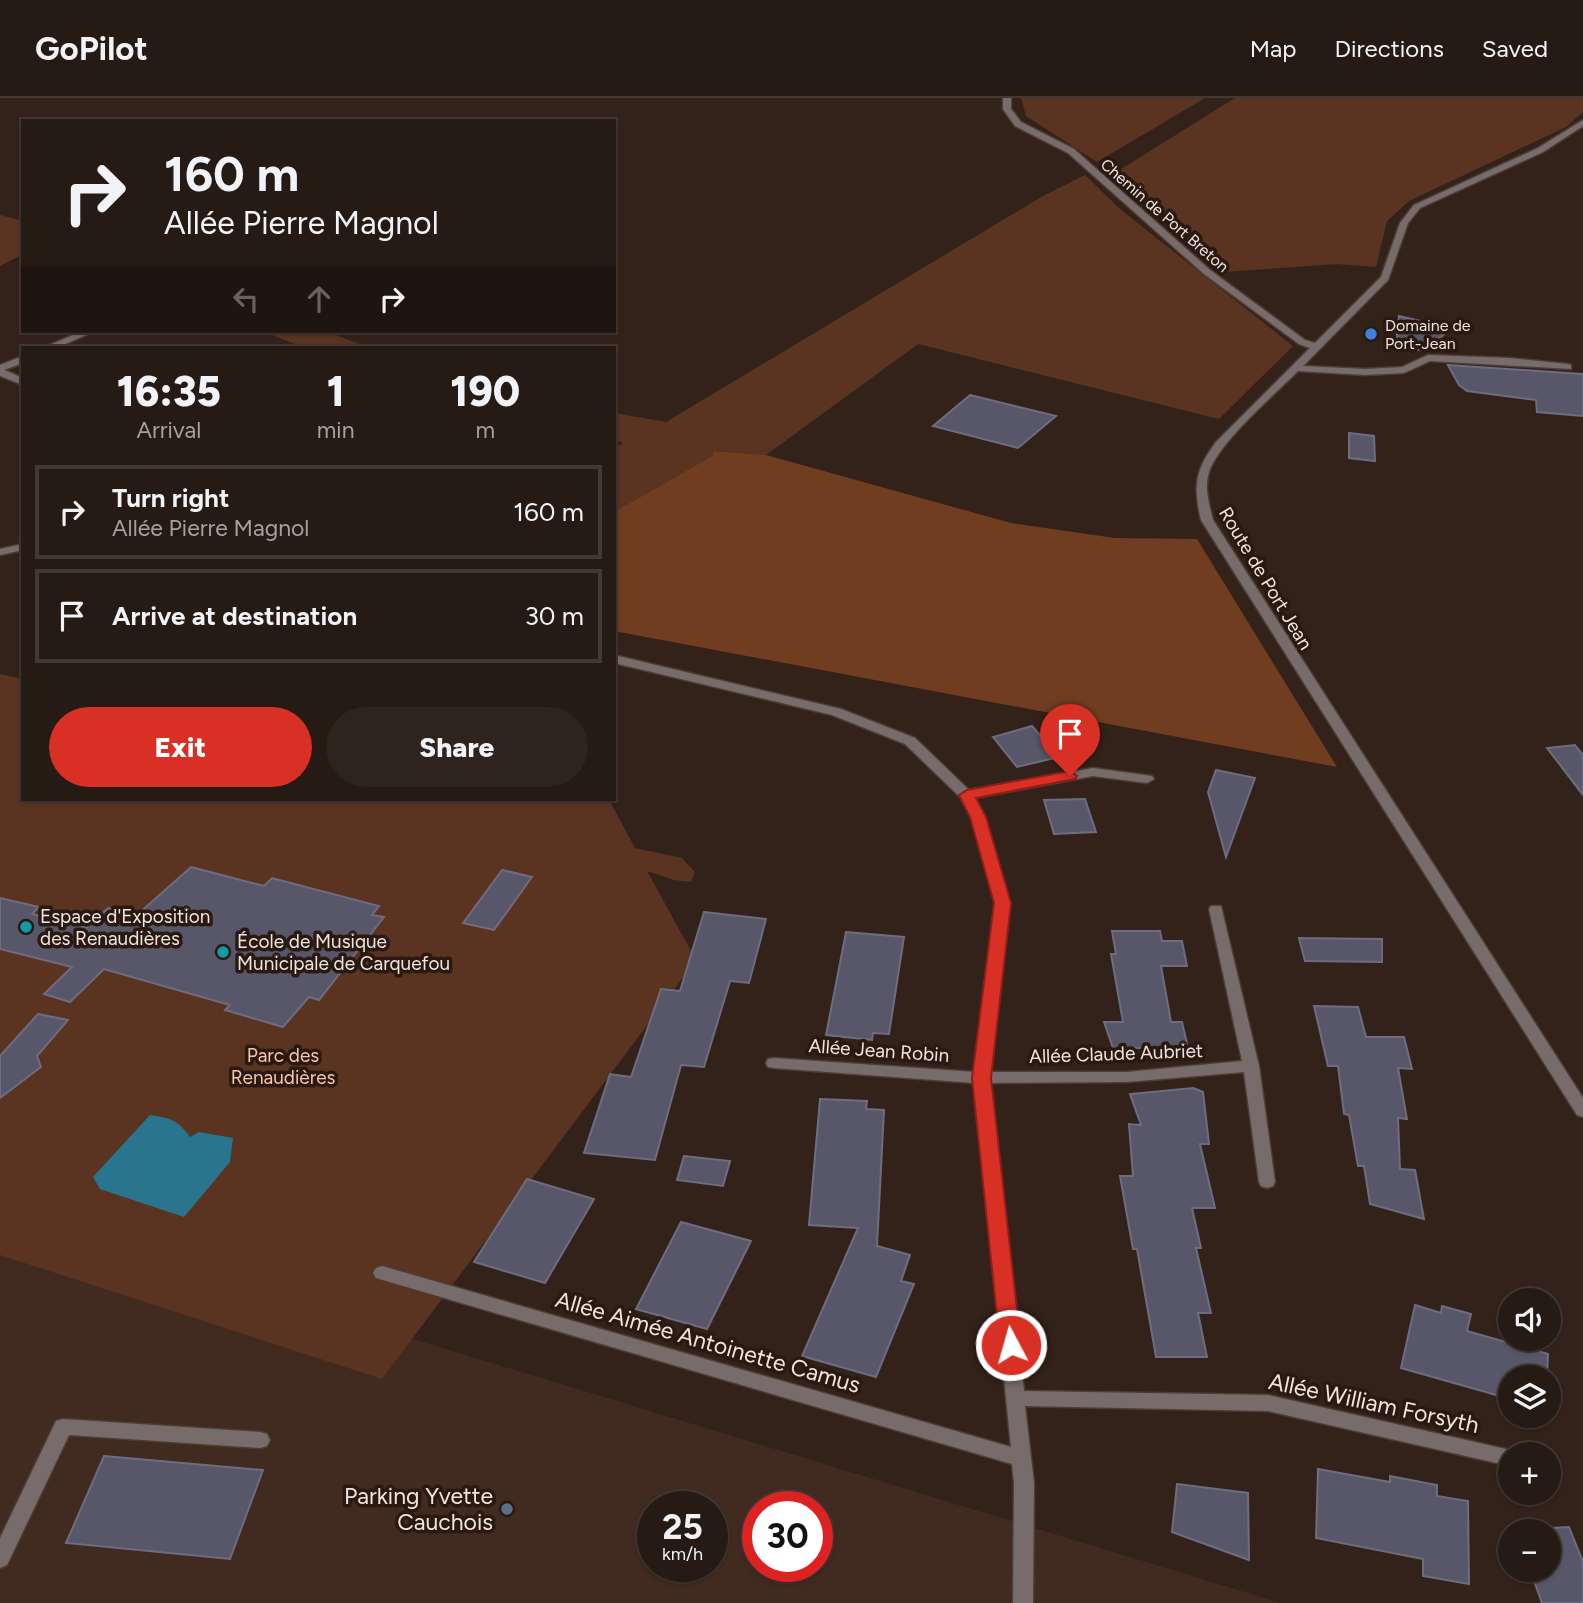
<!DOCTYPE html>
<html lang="en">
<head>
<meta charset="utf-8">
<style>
  :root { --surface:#261a14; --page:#2e231d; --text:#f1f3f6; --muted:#a4a1a0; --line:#423834; --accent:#d93025 }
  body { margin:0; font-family:Figtree,sans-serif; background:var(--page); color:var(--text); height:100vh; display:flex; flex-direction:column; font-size:26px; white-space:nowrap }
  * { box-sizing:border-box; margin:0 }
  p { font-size:23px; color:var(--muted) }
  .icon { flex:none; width:38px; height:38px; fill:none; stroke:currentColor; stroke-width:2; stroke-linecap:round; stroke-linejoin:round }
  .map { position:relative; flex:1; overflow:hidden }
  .drawer { position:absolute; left:21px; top:248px; width:595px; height:455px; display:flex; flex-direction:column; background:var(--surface); border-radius:0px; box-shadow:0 2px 5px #0004,0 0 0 2px var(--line) }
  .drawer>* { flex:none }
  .guide { position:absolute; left:21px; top:21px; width:595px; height:214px; border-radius:0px; box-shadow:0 2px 5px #0004,0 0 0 2px var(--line); background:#261a14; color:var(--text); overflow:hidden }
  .buttons { position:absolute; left:1498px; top:1190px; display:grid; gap:14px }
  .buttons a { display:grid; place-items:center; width:63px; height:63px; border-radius:50%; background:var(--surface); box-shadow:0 2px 5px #0004,0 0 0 2px var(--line); font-size:35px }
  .speed { position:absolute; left:637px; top:1393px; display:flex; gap:14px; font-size:35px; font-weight:700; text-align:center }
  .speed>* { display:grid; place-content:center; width:91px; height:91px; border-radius:50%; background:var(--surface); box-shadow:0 2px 5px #0004,0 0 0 2px var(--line); line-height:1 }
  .speed small { font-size:18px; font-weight:400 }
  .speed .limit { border:10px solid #d22; background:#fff; color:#111 }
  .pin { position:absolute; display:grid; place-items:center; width:60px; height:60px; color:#fff; margin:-72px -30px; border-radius:50% 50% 50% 0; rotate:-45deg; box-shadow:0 0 7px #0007 }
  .pin .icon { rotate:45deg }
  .me { position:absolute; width:77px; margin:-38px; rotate:354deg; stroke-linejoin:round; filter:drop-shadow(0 0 5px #0008) }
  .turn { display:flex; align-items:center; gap:24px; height:147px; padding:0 28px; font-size:32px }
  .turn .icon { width:91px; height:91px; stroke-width:2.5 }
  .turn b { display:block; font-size:49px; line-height:60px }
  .lanes { display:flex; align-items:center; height:66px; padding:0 28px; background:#0003; justify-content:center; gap:35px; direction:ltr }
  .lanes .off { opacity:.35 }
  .eta { display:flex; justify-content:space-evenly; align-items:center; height:119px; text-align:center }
  .eta b { font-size:42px; font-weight:800; line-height:49px }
  .action { display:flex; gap:14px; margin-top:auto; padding:14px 28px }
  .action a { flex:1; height:80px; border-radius:42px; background:var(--accent); color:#fff; font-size:28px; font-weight:800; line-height:80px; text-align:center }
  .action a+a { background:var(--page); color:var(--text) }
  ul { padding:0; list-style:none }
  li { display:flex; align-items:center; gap:21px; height:94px; margin:0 14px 10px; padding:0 14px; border:4px solid var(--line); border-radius:0px }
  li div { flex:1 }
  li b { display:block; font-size:26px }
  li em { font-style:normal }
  header { display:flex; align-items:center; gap:42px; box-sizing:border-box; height:98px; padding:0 35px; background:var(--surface); border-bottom:2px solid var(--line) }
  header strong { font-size:33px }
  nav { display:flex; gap:38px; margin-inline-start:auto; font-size:24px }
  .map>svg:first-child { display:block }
  .built { fill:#412a1f; fill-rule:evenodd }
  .green { fill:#5a3420 }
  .forest { fill:#703d21 }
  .water { fill:#29758e }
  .building { fill:#58576a; stroke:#6d6c80; stroke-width:2 }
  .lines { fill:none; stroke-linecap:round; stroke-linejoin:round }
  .minor-casing { stroke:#4d3d35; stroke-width:3 }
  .minor { fill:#776c6b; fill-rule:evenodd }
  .route { fill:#d93025; stroke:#8d1f18; stroke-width:2 }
  .shop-dot { fill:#3f7fe0; stroke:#291910; stroke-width:2.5 }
  .culture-dot { fill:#0f9aa8; stroke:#291910; stroke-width:2.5 }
  .service-dot { fill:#5c6f8a; stroke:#291910; stroke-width:2.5 }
  .labels { text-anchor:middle; stroke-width:7; stroke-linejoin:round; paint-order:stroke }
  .far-street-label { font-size:16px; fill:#f0e4de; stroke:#291910 }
  .far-poi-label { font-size:16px; fill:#f0e4de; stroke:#291910; text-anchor:start }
  .street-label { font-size:19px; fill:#f0e4de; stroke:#291910 }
  .poi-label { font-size:19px; fill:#f0e4de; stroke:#291910; text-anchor:start }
  .park-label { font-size:19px; fill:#f8c5ac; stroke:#291910 }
  .near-street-label { font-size:23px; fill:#f0e4de; stroke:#291910 }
  .near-poi-label { font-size:23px; fill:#f0e4de; stroke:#291910; text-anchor:end }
</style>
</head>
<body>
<header>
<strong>GoPilot</strong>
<nav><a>Map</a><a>Directions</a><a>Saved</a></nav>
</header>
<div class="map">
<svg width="1583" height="1505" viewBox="0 0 1583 1505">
  <rect width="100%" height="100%" fill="#33221a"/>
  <path class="built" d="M0 1119 203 1177 1281 1505H0ZM653 1409H712V1468H653ZM758 1409H817V1468H758Z"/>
  <g class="green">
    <path d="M1021 0H1205L1097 64 1026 18Z"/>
    <path d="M1235 0H1583V14L1566 29 1409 103 1387 123 1376 169 1337 166 1225 174 1110 78Z"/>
    <path d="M1085 77 1120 111 1293 248 1219 321 918 246 766 357 714 353 712 358 614 414V351L623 345 614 342V315L666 324 1043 98Z"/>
    <path d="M0 117 23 123V156L0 168Z"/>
    <path d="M262 233H326L369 250H305Z"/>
    <path d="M0 576 23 581V702H609L635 750 682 760 695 774 691 784 674 782 647 773 696 862 382 1281 0 1157Z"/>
  </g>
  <path class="forest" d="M714 353 766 357 1011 425 1115 440 1197 441 1337 669 614 533V414L712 358Z"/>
  <path class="water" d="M150 1017C170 1020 178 1022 190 1039L199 1034 233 1040 230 1064 184 1119 100 1091 93 1079Z"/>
  <g class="building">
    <path d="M1399 218 1451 230 1426 253 1396 249Z"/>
    <path d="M1448 267 1583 276V318L1537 314 1536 302 1467 293 1459 287Z"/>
    <path d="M970 297 1056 318 1018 350 933 328Z"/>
    <path d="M1349 335 1374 338 1375 363 1349 360Z"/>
    <path d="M1032 628 1059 659 1017 669 993 639Z"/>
    <path d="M1575 647 1583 657V697L1547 650Z"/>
    <path d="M1216 672 1255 680 1226 759 1208 694Z"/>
    <path d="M1085 701 1096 734 1054 736 1044 702Z"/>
    <path d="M191 769 264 788 272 780 379 808 372 817 384 819 319 902 309 899 283 929 225 912 230 907 104 871 70 904 44 896 72 869 0 851V800L39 809 32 816 86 830 108 810 137 817Z"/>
    <path d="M502 772 532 779 494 832 463 825Z"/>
    <path d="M704 814 766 821 749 885 730 883 704 969 681 967 655 1062 584 1055 610 976 631 979 661 891 680 893Z"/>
    <path d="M1112 833H1160L1162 843H1182L1187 868H1161L1171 924H1182L1188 950H1113L1104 924H1123L1111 856H1116Z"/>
    <path d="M846 834 904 839 889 936 873 935 872 942 826 937Z"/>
    <path d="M1299 840 1382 841V864L1305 863Z"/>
    <path d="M1314 908 1358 909 1366 939H1404L1412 971 1398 970 1407 1021 1398 1020 1400 1071 1415 1072 1424 1121 1370 1106 1364 1068H1358L1349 1017 1344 1016 1338 968H1328Z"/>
    <path d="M38 916 68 922 37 958 41 969 0 1000V958Z"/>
    <path d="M1193 990 1203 994 1209 1046H1200L1215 1110H1192L1201 1150H1196L1211 1215H1198L1207 1259H1156L1137 1151H1133L1120 1078H1133L1129 1026 1141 1027 1130 996Z"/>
    <path d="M820 1001 867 1003 866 1011 884 1012 877 1148 910 1157 901 1183 914 1186 876 1279 802 1258 858 1130 809 1127Z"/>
    <path d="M684 1058 730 1063 723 1088 677 1082Z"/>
    <path d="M527 1081 594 1101 545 1185 474 1164Z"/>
    <path d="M681 1124 751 1143 707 1231 636 1211Z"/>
    <path d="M1415 1207 1441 1215 1442 1208 1471 1216 1467 1233 1548 1256 1547 1279H1510V1301L1401 1270Z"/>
    <path d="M104 1358 263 1372 230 1461 66 1445Z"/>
    <path d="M1318 1371 1390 1384V1378L1437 1387V1398L1468 1403 1469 1486 1423 1478V1461L1316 1440Z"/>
    <path d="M1177 1386 1248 1395 1249 1462 1172 1434Z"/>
    <path d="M1569 1429 1583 1464V1505H1542L1530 1472H1549V1433L1514 1432Z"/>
  </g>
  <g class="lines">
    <defs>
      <g id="minor">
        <path d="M1003 0H1011V11L1021 24 1074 51 1210 172 1305 242 1315 245 1381 179 1400 125 1414 107 1538 50 1583 22V28L1543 54 1420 110 1408 125 1388 182 1303 268 1365 271 1402 269 1428 257 1509 260 1568 266 1571 267V271L1430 263 1404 275 1365 277 1298 273C1275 296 1218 345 1209 374 1204 390 1209 406 1213 422L1583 1000V1019L1577 1017 1201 422C1193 388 1195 372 1216 344L1310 250 1299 246 1204 176 1068 55 1015 28 1003 11Z"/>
        <path d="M82 233H95L56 250H43Z"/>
        <path d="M23 258V265L4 272 23 280V287L0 278V267Z"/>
        <path d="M23 446V452L0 457V451Z"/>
        <path d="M614 557 841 611 915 640 969 692 1093 670 1152 678 1154 681 1147 685 1093 678 974 700 985 719 1009 805 991 974H1127L1242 963 1209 811 1211 808H1221L1259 968 1275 1084 1273 1088 1267 1090 1261 1088 1259 1084 1244 974 1127 984 991 985 1024 1293 1268 1297 1510 1352 1518 1356H1510V1368L1268 1313 1025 1308 1034 1385 1033 1505H1013L1014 1385 1012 1366 376 1180 373 1175 376 1170 382 1168 1011 1349 974 985 774 970 768 969 766 965 768 961 774 960 975 974 995 805 971 719 960 699 905 646 832 617 614 565Z"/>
        <path d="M63 1321 260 1334 267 1336 270 1342 267 1348 260 1350 69 1337 7 1467 0 1470V1440L56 1323Z"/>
      </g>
    </defs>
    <use href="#minor" class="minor-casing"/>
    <use href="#minor" class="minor"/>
  </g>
  <path class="route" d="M1070 673 1077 678 1075 681 976 700 986 719 1011 805 991 980 1021 1247 1018 1253 1011 1255 1003 1253 1000 1247 972 980 994 805 970 719 959 697 967 692Z"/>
  <circle class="shop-dot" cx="1371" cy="236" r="7"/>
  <g class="culture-dot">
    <circle cx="26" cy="829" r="7"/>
    <circle cx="223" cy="854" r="7"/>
  </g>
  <circle class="service-dot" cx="507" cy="1411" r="7"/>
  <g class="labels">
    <g class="far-street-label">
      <text transform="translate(1165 117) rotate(41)" y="6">Chemin de Port Breton</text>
    </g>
    <g class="far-poi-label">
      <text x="1385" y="233">Domaine de<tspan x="1385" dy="18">Port-Jean</tspan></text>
    </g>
    <g class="street-label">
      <text transform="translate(1266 480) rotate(59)" y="7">Route de Port Jean</text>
      <text transform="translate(879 952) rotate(4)" y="7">Allée Jean Robin</text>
      <text transform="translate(1116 955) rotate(-2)" y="7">Allée Claude Aubriet</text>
    </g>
    <g class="poi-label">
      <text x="40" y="825">Espace d'Exposition<tspan x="40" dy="22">des Renaudières</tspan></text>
      <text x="237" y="850">École de Musique<tspan x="237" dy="22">Municipale de Carquefou</tspan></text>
    </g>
    <g class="park-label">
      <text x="283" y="964">Parc des<tspan x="283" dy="22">Renaudières</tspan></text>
    </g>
    <g class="near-street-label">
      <text transform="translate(708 1244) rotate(16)" y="8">Allée Aimée Antoinette Camus</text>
      <text transform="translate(1374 1305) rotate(12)" y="8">Allée William Forsyth</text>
    </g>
    <g class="near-poi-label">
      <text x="493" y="1406">Parking Yvette<tspan x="493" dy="26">Cauchois</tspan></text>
    </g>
  </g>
</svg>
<div class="buttons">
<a><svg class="icon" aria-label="sound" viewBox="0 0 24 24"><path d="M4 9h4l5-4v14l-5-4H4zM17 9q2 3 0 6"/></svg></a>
<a><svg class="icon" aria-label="layers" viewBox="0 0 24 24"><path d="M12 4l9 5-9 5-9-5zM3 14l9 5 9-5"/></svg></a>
<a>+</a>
<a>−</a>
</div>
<div class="speed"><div>25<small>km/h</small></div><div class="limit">30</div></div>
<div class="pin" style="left:1070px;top:678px;background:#d93025"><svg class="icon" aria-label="arrive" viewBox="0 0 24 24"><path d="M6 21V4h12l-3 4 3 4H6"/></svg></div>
<svg class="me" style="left:1011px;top:1247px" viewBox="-20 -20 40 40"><circle r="17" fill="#d93025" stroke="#fff" stroke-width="3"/><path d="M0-11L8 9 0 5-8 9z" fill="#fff"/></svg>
<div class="guide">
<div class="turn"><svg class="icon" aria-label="right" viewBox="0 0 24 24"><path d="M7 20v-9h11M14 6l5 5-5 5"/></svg><div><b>160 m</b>Allée Pierre Magnol</div></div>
<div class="lanes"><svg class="icon off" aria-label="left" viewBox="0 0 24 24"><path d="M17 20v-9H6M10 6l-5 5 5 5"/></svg><svg class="icon off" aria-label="ahead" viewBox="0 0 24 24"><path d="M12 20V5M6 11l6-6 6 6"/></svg><svg class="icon" aria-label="right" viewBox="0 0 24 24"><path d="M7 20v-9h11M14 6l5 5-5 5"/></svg></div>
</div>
<section class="drawer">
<div class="eta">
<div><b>16:35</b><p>Arrival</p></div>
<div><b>1</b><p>min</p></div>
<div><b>190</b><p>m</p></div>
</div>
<ul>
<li><svg class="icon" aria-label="right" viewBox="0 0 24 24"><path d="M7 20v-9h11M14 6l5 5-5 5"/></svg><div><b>Turn right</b><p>Allée Pierre Magnol</p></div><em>160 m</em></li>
<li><svg class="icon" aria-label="arrive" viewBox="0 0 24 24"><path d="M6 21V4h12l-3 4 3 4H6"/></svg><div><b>Arrive at destination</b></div><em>30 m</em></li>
</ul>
<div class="action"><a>Exit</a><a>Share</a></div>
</section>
</div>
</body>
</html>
